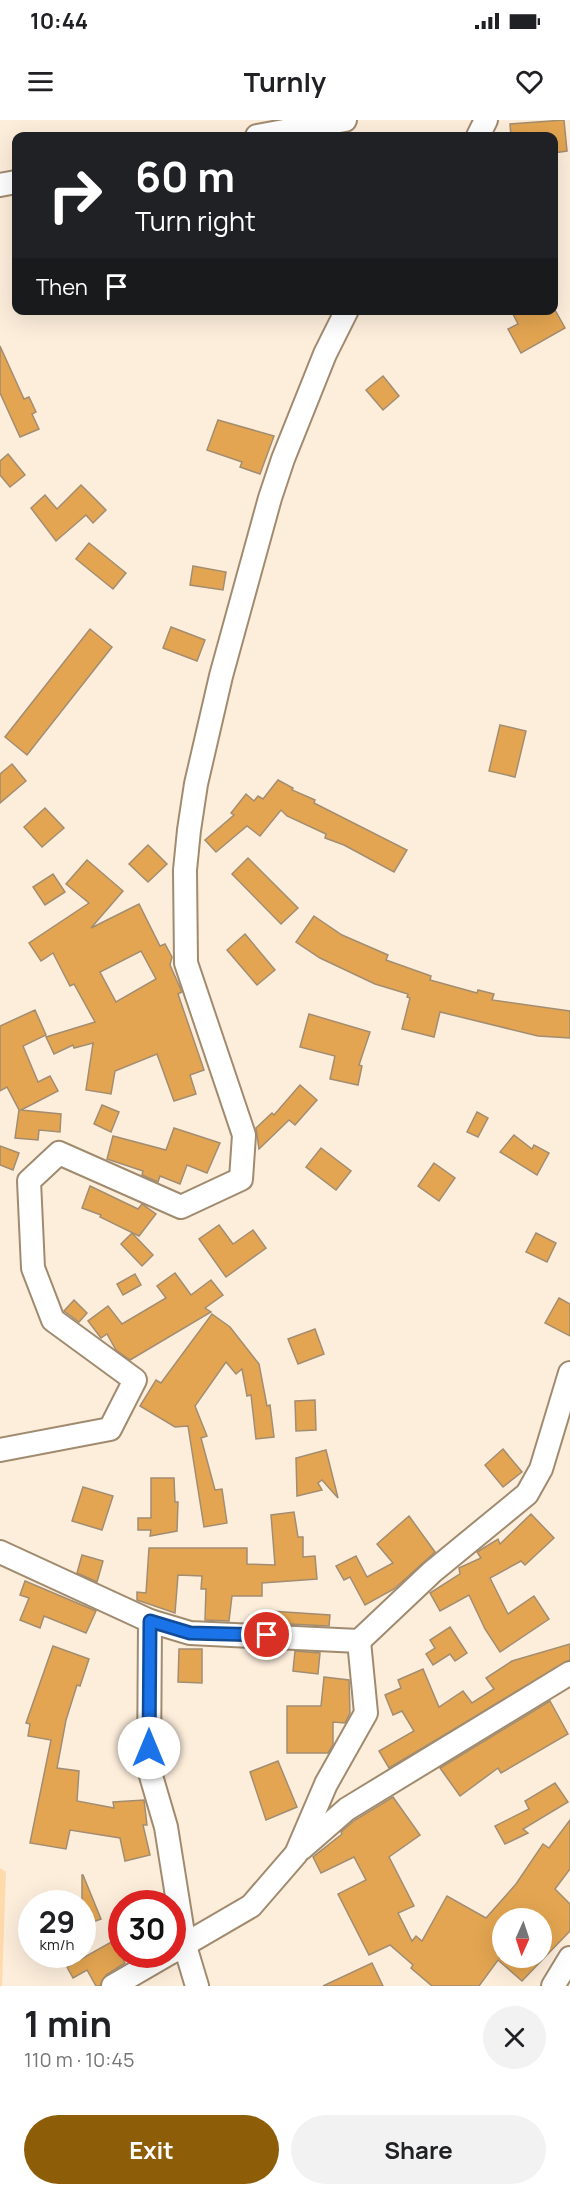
<!DOCTYPE html>
<html lang="en">
<head>
<meta charset="utf-8">
<style>
  :root { --surface:#fff; --page:#f2f2f2; --text:#202124; --muted:#757577; --accent:#8e5d08 }
  body { margin:0; font-family:Manrope,sans-serif; background:var(--page); color:var(--text); height:100vh; display:flex; flex-direction:column; font-size:22px; white-space:nowrap }
  * { box-sizing:border-box; margin:0 }
  p { font-size:20px; color:var(--muted) }
  .icon { flex:none; width:33px; height:33px; fill:none; stroke:currentColor; stroke-width:2; stroke-linecap:round; stroke-linejoin:round }
  .map { position:relative; height:1866px; overflow:hidden }
  .drawer { display:flex; flex-direction:column; background:var(--surface); flex:1 }
  .drawer>* { flex:none }
  .banner { position:absolute; left:12px; top:12px; width:546px; height:183px; border-radius:12px; box-shadow:0 6px 24px #0002; background:#202124; color:#fff; overflow:hidden }
  .needle { width:39px; rotate:183deg }
  .tools { position:absolute; left:492px; top:1788px; display:grid; gap:12px }
  .tools a { display:grid; place-items:center; width:60px; height:60px; border-radius:50%; background:var(--surface); box-shadow:0 6px 24px #0002; font-size:30px }
  .speed { position:absolute; left:18px; top:1770px; display:flex; gap:12px; font-size:30px; font-weight:700; text-align:center }
  .speed>* { display:grid; place-content:center; width:78px; height:78px; border-radius:50%; background:var(--surface); box-shadow:0 6px 24px #0002; line-height:1 }
  .speed small { font-size:15px; font-weight:400 }
  .speed .limit { border:9px solid #d22; background:#fff; color:#111 }
  .pin { position:absolute; display:grid; place-items:center; width:51px; height:51px; color:#fff; margin:-26px; border:3px solid #fff; border-radius:50%; box-shadow:0 2px 6px #0007 }
  .me { position:absolute; width:66px; margin:-33px; rotate:0deg; stroke-linejoin:round; filter:drop-shadow(0 0 4px #0008) }
  .turn { display:flex; align-items:center; gap:21px; height:126px; padding:0 24px; font-size:27px }
  .turn .icon { width:78px; height:78px; stroke-width:2.5 }
  .turn b { display:block; font-size:42px; line-height:51px }
  .then { display:flex; align-items:center; height:57px; padding:0 24px; background:#0003; gap:12px; font-size:22px }
  .round { display:grid; place-items:center; flex:none; width:63px; height:63px; border-radius:32px; background:var(--page) }
  .head { display:flex; align-items:center; justify-content:space-between; height:102px; padding:0 24px }
  h1 { font-size:36px; font-weight:700; line-height:45px }
  .action { display:flex; gap:12px; margin-top:auto; padding:12px 24px }
  .action a { flex:1; height:69px; border-radius:36px; background:var(--accent); color:#fff; font-size:24px; font-weight:700; line-height:69px; text-align:center }
  .action a+a { background:var(--page); color:var(--text) }
  .status { display:flex; justify-content:space-between; align-items:center; height:42px; padding:0 30px; background:var(--surface); direction:ltr }
  .status svg { height:16px; fill:currentColor }
  header { display:flex; justify-content:space-between; align-items:center; height:78px; padding:0 24px; background:var(--surface); font-size:27px; font-weight:700 }
  .map>svg:first-child { display:block }
  .green { fill:#ffdaad }
  .building { fill:#e3a551; stroke:#a38d71; stroke-width:1.5; fill-rule:evenodd }
  .lines { fill:none; stroke-linecap:round; stroke-linejoin:round }
  .minor-casing { stroke:#a18b6f; stroke-width:26 }
  .minor { stroke:#fff; stroke-width:22 }
  .route-casing { stroke:#114b97; stroke-width:15 }
  .route { stroke:#1a73e8; stroke-width:10 }
</style>
</head>
<body>
<div class="status"><b>10:44</b><svg viewBox="0 0 49 12"><path d="M0 12V9h3v3zM5 12V6h3v6zM10 12V3h3v9zM15 12V0h3v12zM26 1h20v11H26zM47 4h2v5h-2z"/></svg></div>
<header><svg class="icon" aria-label="menu" viewBox="0 0 24 24"><path d="M4 6h16M4 12h16M4 18h16"/></svg>Turnly<svg class="icon" aria-label="heart" viewBox="0 0 24 24"><path d="M12 20l-8-8c-3-5 5-10 8-4 3-6 11-1 8 4z"/></svg></header>
<div class="map">
<svg width="570" height="1866" viewBox="0 0 570 1866">
  <rect width="100%" height="100%" fill="#fdeedc"/>
  <path class="green" d="M0 1748 6 1752 2 1866H0Z"/>
  <g class="building">
    <path d="M564 0 567 31 554 33V16H511L510 4Z"/>
    <path d="M511 190H555L565 208 521 233 508 209 518 204Z"/>
    <path d="M0 226 24 279 29 277 36 292 32 294 39 309 20 317 0 273Z"/>
    <path d="M383 256 399 276 383 290 366 270Z"/>
    <path d="M218 300 274 316 260 354 240 347 242 342 207 330Z"/>
    <path d="M8 334 25 355 10 367 0 355V341Z"/>
    <path d="M81 365 106 390 93 403 86 395 56 421 31 388 45 375 57 389Z"/>
    <path d="M89 423 126 453 113 469 76 439Z"/>
    <path d="M193 446 226 452 223 470 190 465Z"/>
    <path d="M171 507 205 520 197 541 163 528Z"/>
    <path d="M90 509 112 527 27 635 5 617Z"/>
    <path d="M500 605 526 611 515 657 489 651Z"/>
    <path d="M12 644 26 661 0 683V654Z"/>
    <path d="M278 660 293 668 292 670 315 680 314 683 407 730 394 752 344 725 325 718 326 714 287 696 281 690 260 716 247 706 216 732 205 720 234 695 231 693 246 674 254 681 258 676 263 679Z"/>
    <path d="M45 688 64 708 42 727 24 707Z"/>
    <path d="M148 725 167 744 148 762 129 744Z"/>
    <path d="M248 738 298 788 281 804 232 754Z"/>
    <path d="M87 740 123 771 91 808 139 784 160 826 165 824 172 837 170 845 182 872 178 874 204 950 190 955 196 974 174 981 157 934 115 951 111 974 86 970 93 923 74 928 73 925 54 934 46 917 95 902 74 864 70 866 53 833 41 841 29 823 89 783 66 764ZM141 831 156 859 116 882 100 852Z"/>
    <path d="M53 754 65 772 45 785 33 767Z"/>
    <path d="M314 796 342 815 388 835 386 840 431 856 430 860 477 873 478 870 494 874 492 880 570 891V918L538 916 440 892 434 917 402 909 410 878 407 877 408 874 375 864 320 838 296 822Z"/>
    <path d="M245 814 275 850 257 865 227 830Z"/>
    <path d="M35 890 46 915 23 926 38 962 50 956 58 971 21 990 61 994 60 1012 39 1010 38 1020 15 1018 19 990 7 967 0 971V906Z"/>
    <path d="M309 894 370 912 359 945 362 946 358 965 330 959 335 936 300 927Z"/>
    <path d="M300 965 317 980 295 1005 289 1000 259 1029 256 1008 272 993 274 995Z"/>
    <path d="M102 985 119 992 111 1012 94 1004Z"/>
    <path d="M477 992 488 998 478 1017 467 1012Z"/>
    <path d="M174 1008 220 1023 207 1053 187 1045 180 1064 160 1056 158 1062 142 1055 143 1051 107 1039 113 1016 166 1030Z"/>
    <path d="M514 1015 532 1029 534 1025 549 1033 537 1055 500 1032Z"/>
    <path d="M0 1026 19 1033 13 1050 0 1045Z"/>
    <path d="M321 1028 351 1051 336 1070 306 1047Z"/>
    <path d="M434 1043 455 1058 439 1081 418 1066Z"/>
    <path d="M90 1066 138 1089 142 1084 156 1094 139 1116 100 1097 101 1095 82 1088Z"/>
    <path d="M219 1105 233 1124 253 1110 266 1128 226 1157 199 1119Z"/>
    <path d="M132 1113 153 1135 142 1146 121 1124Z"/>
    <path d="M536 1113 556 1123 547 1142 526 1132Z"/>
    <path d="M175 1153 191 1175 211 1160 223 1175 205 1188 211 1192 130 1240 116 1230 107 1214 101 1218 88 1201 108 1186 122 1204 166 1178 157 1166Z"/>
    <path d="M135 1154 141 1165 123 1175 117 1164Z"/>
    <path d="M559 1178 570 1184V1216L545 1203Z"/>
    <path d="M74 1180 87 1193 79 1202 64 1191Z"/>
    <path d="M212 1194 230 1207 259 1244 267 1286 270 1285 274 1317 256 1319 251 1275 247 1276 242 1249 236 1254 226 1242 195 1286 207 1316 201 1318 215 1370 222 1369 227 1403 204 1407 188 1306 175 1307 140 1286 156 1260 161 1263Z"/>
    <path d="M315 1209 324 1234 298 1244 288 1219Z"/>
    <path d="M315 1280 316 1310 296 1311 295 1281Z"/>
    <path d="M503 1329 522 1352 503 1367 485 1345Z"/>
    <path d="M326 1330 338 1378 322 1360 318 1363 322 1370 297 1376 296 1338Z"/>
    <path d="M151 1358H174L175 1382H178L177 1411 150 1416 151 1410H138V1398H151Z"/>
    <path d="M83 1367 113 1376 102 1410 72 1401Z"/>
    <path d="M294 1392 298 1417H303V1437L315 1436 317 1459 262 1463V1476H232L229 1501 205 1500 206 1469H201L202 1456 178 1455 175 1493 137 1480V1472L146 1473 149 1428H247V1444L275 1445 271 1395Z"/>
    <path d="M531 1394 554 1418 525 1445 521 1441 490 1458 508 1494 534 1476 549 1499 500 1532 485 1509 469 1475 440 1491 430 1473 460 1454 459 1448 481 1438 477 1432 482 1429 498 1419 500 1424Z"/>
    <path d="M409 1396 435 1432 394 1469 365 1485 350 1457 344 1460 336 1446 356 1436 367 1457 393 1443 377 1424Z"/>
    <path d="M82 1435 103 1441 97 1462 77 1453Z"/>
    <path d="M25 1461 96 1491 86 1513 44 1496 40 1508 20 1500 29 1478 20 1475Z"/>
    <path d="M270 1491 330 1495 329 1506 269 1503Z"/>
    <path d="M450 1507 467 1533 455 1541 450 1534 433 1545 426 1534 435 1528 430 1520Z"/>
    <path d="M570 1524V1540L389 1648 379 1631 414 1611 402 1591 393 1595 385 1575 401 1568 398 1560 423 1549 439 1587 463 1571 472 1583 494 1569 486 1558 512 1541Z"/>
    <path d="M53 1526 89 1539 80 1566 77 1565 66 1600 57 1648 79 1651 77 1681 114 1688 113 1682 144 1680 147 1705H143L150 1735 125 1741 120 1718 70 1710 66 1729 30 1723 51 1620 28 1616 30 1604 26 1603Z"/>
    <path d="M179 1529H202V1563L178 1562Z"/>
    <path d="M295 1531 320 1533 318 1554 293 1551Z"/>
    <path d="M324 1557 349 1560 350 1593 345 1603 333 1602V1625L328 1633H287V1586H321Z"/>
    <path d="M550 1581 568 1614 501 1653 498 1648 460 1676 440 1648Z"/>
    <path d="M278 1641 297 1687 266 1700 250 1652Z"/>
    <path d="M555 1663 568 1682 523 1709 528 1713 505 1724 495 1706 529 1689 525 1681Z"/>
    <path d="M393 1677 420 1715 389 1737 414 1786 398 1793 412 1821 416 1816 422 1821 447 1776 486 1798 516 1764 543 1724 549 1728 570 1700V1749L555 1769 570 1784V1811L522 1861 498 1840 479 1866H432L411 1848 413 1845 390 1825 369 1835 338 1774 366 1760 354 1737 321 1753 313 1737 342 1714 341 1712 355 1700ZM502 1798H542V1838H500L502 1834Z"/>
    <path d="M83 1755 101 1799 82 1806V1755Z"/>
    <path d="M113 1821 125 1843 106 1855 100 1866H96L87 1850 73 1858 67 1847Z"/>
    <path d="M372 1843 383 1866H323Z"/>
  </g>
  <g class="lines">
    <defs>
      <g id="minor">
        <path d="M257 16 345 0"/>
        <path d="M478 16 486 0"/>
        <path d="M0 65 16 62"/>
        <path d="M0 1330 110 1309 135 1260 53 1200 33 1148 29 1061 59 1033 181 1087 241 1059 244 1015 186 843 185 750 189 710 196 664 221 556 270 378 283 339 325 234 347 190"/>
        <path d="M0 1432 150 1501 190 1513 359 1521 432 1452 527 1374 541 1349 570 1253"/>
        <path d="M150 1501 149 1649 166 1707 185 1826 197 1866"/>
        <path d="M301 1729 347 1689 570 1553"/>
        <path d="M172 1832 251 1786 296 1734 326 1664 366 1593 359 1521"/>
        <path d="M113 1866 168 1834"/>
        <path d="M553 1866 570 1838"/>
      </g>
    </defs>
    <use href="#minor" class="minor-casing"/>
    <use href="#minor" class="minor"/>
  </g>
  <g class="lines">
    <defs>
      <path id="route" d="M149 1628 150 1501 190 1513 267 1515"/>
    </defs>
    <use href="#route" class="route-casing"/>
    <use href="#route" class="route"/>
  </g>
</svg>
<div class="tools">
<a><svg class="needle" viewBox="-14 -14 28 28"><path d="M0-13l5 13h-10z" fill="#e53935"/><path d="M0 13l5-13h-10z" fill="#757577"/></svg></a>
</div>
<div class="speed"><div>29<small>km/h</small></div><div class="limit">30</div></div>
<div class="pin" style="left:267px;top:1515px;background:#d93025"><svg class="icon" aria-label="arrive" viewBox="0 0 24 24"><path d="M6 21V4h12l-3 4 3 4H6"/></svg></div>
<svg class="me" style="left:149px;top:1628px" viewBox="-20 -20 40 40"><circle r="19" fill="#fff"/><path d="M0-13L10 11 0 6-10 11z" fill="#1a73e8"/></svg>
<div class="banner">
<div class="turn"><svg class="icon" aria-label="right" viewBox="0 0 24 24"><path d="M7 20v-9h11M14 6l5 5-5 5"/></svg><div><b>60 m</b>Turn right</div></div>
<div class="then">Then<svg class="icon" aria-label="arrive" viewBox="0 0 24 24"><path d="M6 21V4h12l-3 4 3 4H6"/></svg></div>
</div>
</div>
<section class="drawer">
<div class="head"><div><h1>1 min</h1><p>110 m · 10:45</p></div><a class="round"><svg class="icon" aria-label="close" viewBox="0 0 24 24"><path d="M6 6l12 12M18 6L6 18"/></svg></a></div>
<div class="action"><a>Exit</a><a>Share</a></div>
</section>
</body>
</html>
